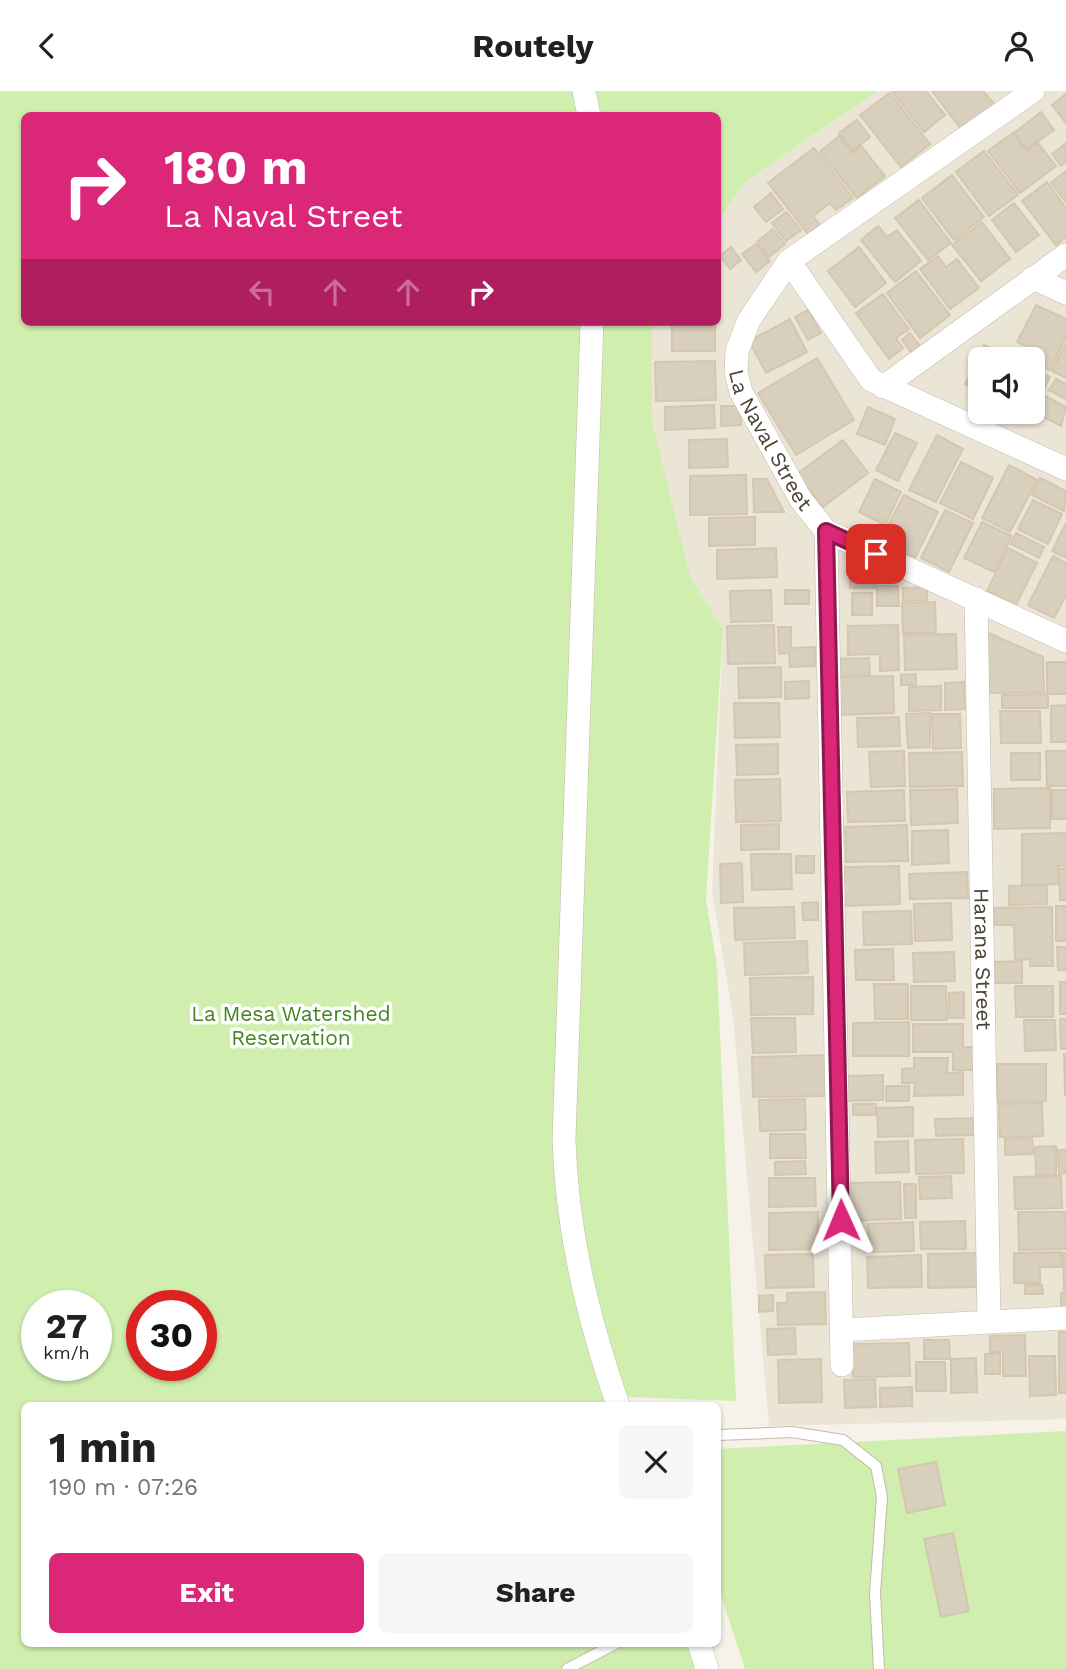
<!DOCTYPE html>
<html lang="en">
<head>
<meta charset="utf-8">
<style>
  :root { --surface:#fff; --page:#f6f6f6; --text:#202124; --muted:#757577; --accent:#db2777 }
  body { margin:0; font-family:"Work Sans",sans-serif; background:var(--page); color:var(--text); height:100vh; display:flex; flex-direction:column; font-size:26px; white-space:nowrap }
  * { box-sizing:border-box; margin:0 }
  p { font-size:23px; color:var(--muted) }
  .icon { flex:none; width:38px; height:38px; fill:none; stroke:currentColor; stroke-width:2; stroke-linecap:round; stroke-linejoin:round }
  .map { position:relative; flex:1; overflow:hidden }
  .sheet { position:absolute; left:21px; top:1311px; width:700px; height:245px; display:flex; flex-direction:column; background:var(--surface); border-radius:10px; box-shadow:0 2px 5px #0004 }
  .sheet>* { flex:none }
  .top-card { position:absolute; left:21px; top:21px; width:700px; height:214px; border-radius:10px; box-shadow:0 2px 5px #0004; background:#db2777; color:#fff; overflow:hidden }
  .buttons { position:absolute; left:968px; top:256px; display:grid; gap:14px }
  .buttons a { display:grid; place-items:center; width:77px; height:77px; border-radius:10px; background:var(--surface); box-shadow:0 2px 5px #0004; font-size:35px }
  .speed { position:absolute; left:21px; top:1199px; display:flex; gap:14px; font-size:35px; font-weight:700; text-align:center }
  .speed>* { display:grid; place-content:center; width:91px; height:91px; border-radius:50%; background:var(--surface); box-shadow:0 2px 5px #0004; line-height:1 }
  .speed small { font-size:18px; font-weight:400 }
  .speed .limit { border:10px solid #d22; background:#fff; color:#111 }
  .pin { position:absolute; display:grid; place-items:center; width:60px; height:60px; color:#fff; margin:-30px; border-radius:14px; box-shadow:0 4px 10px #0006 }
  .me { position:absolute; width:77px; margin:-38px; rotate:359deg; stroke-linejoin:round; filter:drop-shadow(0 0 5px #0008) }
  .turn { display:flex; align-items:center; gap:24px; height:147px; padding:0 28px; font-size:32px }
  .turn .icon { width:91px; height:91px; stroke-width:2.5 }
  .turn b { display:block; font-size:49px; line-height:60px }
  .lanes { display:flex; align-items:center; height:66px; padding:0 28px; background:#0003; justify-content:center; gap:35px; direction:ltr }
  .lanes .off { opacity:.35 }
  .round { display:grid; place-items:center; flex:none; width:74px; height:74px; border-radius:10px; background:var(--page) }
  .summary { display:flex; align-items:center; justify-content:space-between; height:119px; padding:0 28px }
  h1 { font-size:42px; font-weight:700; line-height:52px }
  .button { display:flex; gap:14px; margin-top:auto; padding:14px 28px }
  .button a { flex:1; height:80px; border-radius:10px; background:var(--accent); color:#fff; font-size:28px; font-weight:700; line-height:80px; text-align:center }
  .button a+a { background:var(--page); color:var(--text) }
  header { display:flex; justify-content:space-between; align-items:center; height:91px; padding:0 28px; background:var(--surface); font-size:32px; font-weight:700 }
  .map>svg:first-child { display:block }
  .residential { fill:#ebe5d6; fill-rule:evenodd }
  .green { fill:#d0efae; fill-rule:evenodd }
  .building { fill:#d9cfbd; stroke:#d5c7af; stroke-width:2 }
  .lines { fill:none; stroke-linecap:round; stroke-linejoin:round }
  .lane-casing { stroke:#c3bbaa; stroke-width:12 }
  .street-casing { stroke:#c3bbaa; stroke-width:24 }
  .lane { stroke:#fff; stroke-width:10 }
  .street { stroke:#fff; stroke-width:23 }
  .route-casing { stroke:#8e194d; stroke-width:18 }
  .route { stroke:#db2777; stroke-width:12 }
  .labels { text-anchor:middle; stroke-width:7; stroke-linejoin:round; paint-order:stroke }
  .street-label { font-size:21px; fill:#4b4336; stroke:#fff }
  .park-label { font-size:21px; fill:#458521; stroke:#fff }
</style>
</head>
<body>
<header><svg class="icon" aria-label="back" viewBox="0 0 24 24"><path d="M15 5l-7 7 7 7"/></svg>Routely<svg class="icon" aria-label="person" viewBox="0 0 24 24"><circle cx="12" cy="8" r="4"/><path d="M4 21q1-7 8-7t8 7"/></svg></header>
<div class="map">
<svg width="1066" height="1578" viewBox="0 0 1066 1578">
  <rect width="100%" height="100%" fill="#f6f2e9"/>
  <path class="residential" d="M878 0H1066V1328L769 1335 733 926 712 800 723 538 691 488 652 330V231H718V130L746 90ZM980 268H1032V320H980Z"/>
  <g class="green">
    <path d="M0 0H878L746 90 718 130V24H24V231H652V330L691 488 723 538 706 809 717 874 736 1310 625 1306 626 1314H24V1552H693L703 1578H0ZM37 1214H96V1274H37ZM142 1214H201V1274H142Z"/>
    <path d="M1066 1340V1578H745L718 1496V1358Z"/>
  </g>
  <g class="building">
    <path d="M892 0H926L945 24 924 41Z"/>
    <path d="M932 0H983L995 14 962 39Z"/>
    <path d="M890 2 930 53 901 76 860 24Z"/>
    <path d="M1066 3V32L1052 14Z"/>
    <path d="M1041 21 1054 39 1027 58 1014 42Z"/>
    <path d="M857 29 870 46 852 60 839 42Z"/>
    <path d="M1013 42 1026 60 1038 52 1056 75 1020 102 988 60Z"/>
    <path d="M839 45 853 62 861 55 885 85 857 107 820 61Z"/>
    <path d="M1065 53 1066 71 1061 75 1052 63Z"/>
    <path d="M814 57 853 107 836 119 830 112 813 125 820 134 808 143 768 92Z"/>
    <path d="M984 60 1018 104 989 125 956 81Z"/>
    <path d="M1066 80V111L1051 92Z"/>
    <path d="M952 84 984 126 954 149 922 107Z"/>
    <path d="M1047 91 1066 117V146L1056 154 1022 110Z"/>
    <path d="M771 102 783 118 766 131 754 116Z"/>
    <path d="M919 109 951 152 928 169 895 127Z"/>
    <path d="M1014 112 1039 144 1016 161 992 129Z"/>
    <path d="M786 121 801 139 786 150 772 132Z"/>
    <path d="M982 131 1010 168 981 190 952 154Z"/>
    <path d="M878 135 887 146 897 139 921 170 895 191 861 149Z"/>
    <path d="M773 138 785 153 769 166 757 151Z"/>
    <path d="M756 153 770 170 756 181 742 163Z"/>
    <path d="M731 156 741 169 730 178 720 165Z"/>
    <path d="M859 156 886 192 855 216 828 180Z"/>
    <path d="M938 165 946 176 957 168 979 197 950 218 920 178Z"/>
    <path d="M916 180 950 224 920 247 887 202Z"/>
    <path d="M883 203 909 238 896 247 903 257 889 268 856 222Z"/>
    <path d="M1036 214 1066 228V246L1050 279 1032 271V268L1020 265 1026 255 1017 251Z"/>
    <path d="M808 219 821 242 808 249 795 226Z"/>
    <path d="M790 228 807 261 766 282 749 250Z"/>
    <rect x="672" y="231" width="43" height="29"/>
    <path d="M910 242 921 256 912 263 902 249Z"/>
    <path d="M1066 252V287L1052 280Z"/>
    <path d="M984 254 1011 268H980V300L965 293Z"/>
    <path d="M817 267 854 329 796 364 758 302Z"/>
    <path d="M715 270 716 309 656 310 655 271Z"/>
    <path d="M1032 278 1050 286 1030 326 1018 320H1032Z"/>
    <path d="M1056 288 1066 293V308L1049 299Z"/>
    <path d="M1045 305 1066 316 1061 335 1036 322Z"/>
    <path d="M714 314 715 337 665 339V316Z"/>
    <path d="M721 315H740L741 334 721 335Z"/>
    <path d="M868 316 895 328 885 354 857 343Z"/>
    <path d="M895 342 917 352 898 390 876 379Z"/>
    <path d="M937 344 963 358 936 411 909 399Z"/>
    <path d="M727 348 728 376 689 377V349Z"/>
    <path d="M843 349 868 382 823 416 797 383Z"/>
    <path d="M961 371 993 387 973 428 940 412Z"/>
    <path d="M1009 374 1037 389 1010 441 982 427Z"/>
    <path d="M746 384 747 423 690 424V385Z"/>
    <path d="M1040 387 1066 400 1064 420 1032 404Z"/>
    <path d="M753 388H767L784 421H754Z"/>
    <path d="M875 388 901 401 885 434 859 421Z"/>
    <path d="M904 404 938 421 915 467 880 450Z"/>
    <path d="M1033 409 1062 423 1048 453 1018 438Z"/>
    <path d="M945 419 973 432 949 481 921 467Z"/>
    <path d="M755 426V454L709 455V427Z"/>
    <path d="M982 431 1012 445 994 481 964 467Z"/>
    <path d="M1066 432V467L1052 460Z"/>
    <path d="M1016 442 1044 456 1039 467 1011 453Z"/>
    <path d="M776 457 777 486 717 488V459Z"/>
    <path d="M1008 457 1037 472 1016 514 987 500Z"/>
    <path d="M1053 465 1066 472V504L1054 527 1028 514Z"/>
    <path d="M874 482 875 497H850V483Z"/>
    <path d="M877 495H898L899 515H877Z"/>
    <path d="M927 496V509L903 510V497Z"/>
    <path d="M771 499 772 530 731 531 730 500Z"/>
    <rect x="785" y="499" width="24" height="14"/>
    <rect x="852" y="502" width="20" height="22"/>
    <path d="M935 511 936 542H903L902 512Z"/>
    <path d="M774 534 775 572 728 573 727 535Z"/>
    <path d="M898 534 899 579 880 580V563L848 564V535Z"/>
    <path d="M778 536H791V557L815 556V575L790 576 789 562 779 563Z"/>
    <path d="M984 540 1043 566 1044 601 985 602Z"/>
    <path d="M956 543 957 578 905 579 904 544Z"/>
    <path d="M869 567 870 585H836L835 568Z"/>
    <rect x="1047" y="571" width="19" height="32"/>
    <path d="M781 576V606L739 607 738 577Z"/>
    <path d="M916 583V594H901V584Z"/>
    <path d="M893 585 894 622 838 624V586Z"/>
    <path d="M809 590V607L785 608V591Z"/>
    <path d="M964 591 965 618 945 619V592Z"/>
    <path d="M941 595V619L909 620V596Z"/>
    <path d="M1048 603V617H1002V604Z"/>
    <path d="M734 612H779L780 646 735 647Z"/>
    <path d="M1066 614V651H1051V615Z"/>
    <path d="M1000 620H1040L1041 652H1001Z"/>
    <path d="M930 622V656L908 657 906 623Z"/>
    <path d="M932 623H960L961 657 933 658Z"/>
    <path d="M899 626 900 655 858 656 857 627Z"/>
    <path d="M778 653V683L737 684 736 654Z"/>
    <path d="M904 660 905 695 871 696 869 661Z"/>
    <path d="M1046 660H1066V695H1047Z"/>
    <path d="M962 661 963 695 910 696 909 662Z"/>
    <rect x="1011" y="662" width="29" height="27"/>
    <path d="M780 688 781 730 736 731 735 689Z"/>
    <path d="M1050 697V737L994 738V698Z"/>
    <path d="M957 698 958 732 911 734 910 699Z"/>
    <path d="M904 699 905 730 848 731 847 701Z"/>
    <rect x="1052" y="699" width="14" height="29"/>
    <path d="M779 733V758L741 759V734Z"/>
    <path d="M907 734 908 770 846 771 845 736Z"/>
    <path d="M948 739 949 772 912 774V740Z"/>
    <path d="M1066 742V775H1058V793L1022 794V743Z"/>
    <path d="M751 763H791L792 798 752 799Z"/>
    <rect x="796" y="765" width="18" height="17"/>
    <path d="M742 772 743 811 721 812 720 773Z"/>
    <path d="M899 775 900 813 845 815 843 776Z"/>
    <path d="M1059 778H1066V809H1060Z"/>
    <path d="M967 781 968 807 910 808 909 783Z"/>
    <path d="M1047 794V813L1009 814V795Z"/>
    <path d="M818 811V829H803L802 812Z"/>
    <path d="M951 812 952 849 915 850 914 813Z"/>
    <rect x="1056" y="815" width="10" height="35"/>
    <path d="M794 816 795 847 735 849 734 817Z"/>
    <path d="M1052 816 1053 875H1030V868L1015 869 1014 834H994V817Z"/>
    <path d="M911 820 912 853 864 854 863 821Z"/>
    <path d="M807 850 808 882 745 884 744 852Z"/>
    <path d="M1057 856H1066V879H1058Z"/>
    <path d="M893 858 894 889H856L855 859Z"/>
    <path d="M954 861 955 890 914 891 913 862Z"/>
    <path d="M1022 870V892H994V871Z"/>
    <path d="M813 886V923L751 924 750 887Z"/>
    <rect x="1060" y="891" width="6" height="32"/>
    <path d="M874 893H908V928H875Z"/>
    <path d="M911 895H946L947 929H911Z"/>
    <path d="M1015 895H1053V926H1016Z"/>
    <path d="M964 901V927H949V902Z"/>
    <path d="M751 927H795L796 961 753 962Z"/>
    <path d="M1060 928H1066V958H1061Z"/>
    <path d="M1024 929H1055L1056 959 1025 960Z"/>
    <path d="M909 931V965H853V932Z"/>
    <path d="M913 933H963V956H978V979H953V961H913Z"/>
    <path d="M1064 963H1066V1004H1065Z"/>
    <path d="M826 964 827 1005 753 1006 752 966Z"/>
    <path d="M914 967H948L947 982 963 981V1004L914 1005 915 992H902V978L914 977Z"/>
    <path d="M997 973H1046V1010L997 1011Z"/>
    <path d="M883 984V1009L848 1010V985Z"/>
    <rect x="886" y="995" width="23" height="15"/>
    <path d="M805 1008 806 1039 760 1040 759 1009Z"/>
    <path d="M1042 1012 1043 1045 1000 1046 999 1013Z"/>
    <rect x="853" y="1013" width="23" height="11"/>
    <path d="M913 1016V1045L878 1046 877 1017Z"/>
    <path d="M978 1027V1044L936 1045 935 1028Z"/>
    <path d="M770 1043H805L806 1067H770Z"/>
    <path d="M1032 1047 1033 1063 1005 1064V1048Z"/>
    <path d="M963 1048 964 1082 916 1083 915 1049Z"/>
    <path d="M908 1050 909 1081 876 1082 875 1051Z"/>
    <path d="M1056 1055V1084H1036L1035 1056Z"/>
    <path d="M1058 1059H1066V1082L1059 1083Z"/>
    <path d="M805 1070 806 1083 775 1084V1071Z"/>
    <path d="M951 1085 952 1107 920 1108 919 1086Z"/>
    <path d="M1061 1085 1062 1117 1015 1118 1014 1086Z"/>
    <path d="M769 1087H815L816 1115 769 1116Z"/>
    <path d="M900 1091 901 1128 844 1130 843 1092Z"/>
    <path d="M904 1093H916V1127H905Z"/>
    <path d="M818 1121V1158L769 1159V1122Z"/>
    <path d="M1018 1121H1065L1066 1158 1019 1159Z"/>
    <path d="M965 1130 966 1158H921L920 1131Z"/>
    <path d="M913 1131 914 1160 869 1161 868 1133Z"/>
    <path d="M1061 1161V1176H1040V1192H1014V1162Z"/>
    <path d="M978 1162 979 1196 928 1197V1163Z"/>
    <path d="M1063 1162H1066V1201H1064Z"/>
    <path d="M813 1163 814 1196 766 1197 765 1164Z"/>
    <path d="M921 1164 922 1196 868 1197 867 1166Z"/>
    <path d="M1025 1194H1042L1043 1203H1025Z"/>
    <path d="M825 1201 826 1233 778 1234 777 1212H787V1202Z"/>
    <rect x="1061" y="1202" width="5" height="14"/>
    <path d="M773 1204V1220L759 1221V1205Z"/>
    <path d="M795 1237 796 1263 768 1264 767 1238Z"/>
    <rect x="1059" y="1241" width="7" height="61"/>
    <path d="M1025 1244 1026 1285H1003V1261H990V1245Z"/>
    <path d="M924 1249H949L950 1268H924Z"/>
    <path d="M909 1252 910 1285 853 1286V1253Z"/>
    <rect x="985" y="1263" width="15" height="20"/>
    <path d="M1029 1265H1055L1056 1304 1030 1305Z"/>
    <path d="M976 1267 977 1301 951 1302V1268Z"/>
    <path d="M821 1268 822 1311 779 1312 778 1269Z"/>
    <path d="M916 1271H945L946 1300H916Z"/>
    <path d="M875 1288 876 1316 845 1317 844 1289Z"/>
    <path d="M912 1296V1315L880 1316V1297Z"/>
    <path d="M936 1371 945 1414 907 1422 898 1378Z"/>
    <path d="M953 1442 969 1520 941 1526 924 1448Z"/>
  </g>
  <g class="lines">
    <defs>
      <g id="lane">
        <path d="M718 1344 792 1341 843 1349 876 1375 882 1406 875 1502 879 1578"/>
        <path d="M567 1578 617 1552"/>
      </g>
      <g id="street">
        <path d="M584 0 589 24"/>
        <path id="s1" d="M1033 0 789 170 749 229 737 260 736 281 741 301 801 409 826 440 1066 550"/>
        <path d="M789 170 871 289 1066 378"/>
        <path d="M1033 187 1066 202"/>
        <path d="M592 231 564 1049C567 1142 588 1227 618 1314"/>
        <path d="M883 296 1066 164"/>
        <path d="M826 440 842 1274"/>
        <path id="s2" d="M976 508 989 1229"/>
        <path d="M843 1239 1066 1227"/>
        <path d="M699 1552 707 1578"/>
      </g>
    </defs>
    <use href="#lane" class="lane-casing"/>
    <use href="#street" class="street-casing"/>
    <use href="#lane" class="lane"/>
    <use href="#street" class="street"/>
  </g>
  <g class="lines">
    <defs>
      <path id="route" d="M841 1129 826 440 876 463"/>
    </defs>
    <use href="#route" class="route-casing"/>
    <use href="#route" class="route"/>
  </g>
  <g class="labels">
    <g class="street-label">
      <text dy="7" stroke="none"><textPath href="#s1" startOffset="499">La Naval Street</textPath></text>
      <text dy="7" stroke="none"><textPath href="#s2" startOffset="360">Harana Street</textPath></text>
    </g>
    <g class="park-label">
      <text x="291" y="930">La Mesa Watershed<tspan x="291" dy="24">Reservation</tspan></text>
    </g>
  </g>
</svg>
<div class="buttons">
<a><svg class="icon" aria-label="sound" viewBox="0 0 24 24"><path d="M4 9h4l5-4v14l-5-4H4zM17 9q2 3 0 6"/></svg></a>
</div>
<div class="speed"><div>27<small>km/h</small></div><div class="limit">30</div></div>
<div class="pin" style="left:876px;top:463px;background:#d93025"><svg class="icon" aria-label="arrive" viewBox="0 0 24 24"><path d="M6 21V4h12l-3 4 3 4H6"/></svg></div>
<svg class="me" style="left:841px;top:1129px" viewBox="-20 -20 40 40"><path d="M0-17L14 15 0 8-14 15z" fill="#db2777" stroke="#fff" stroke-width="4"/></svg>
<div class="top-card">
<div class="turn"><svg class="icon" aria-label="right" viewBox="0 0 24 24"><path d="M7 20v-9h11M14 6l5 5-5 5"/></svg><div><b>180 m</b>La Naval Street</div></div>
<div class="lanes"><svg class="icon off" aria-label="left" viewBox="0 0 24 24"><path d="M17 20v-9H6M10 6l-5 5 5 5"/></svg><svg class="icon off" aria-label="ahead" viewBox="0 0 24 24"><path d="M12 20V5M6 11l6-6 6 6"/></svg><svg class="icon off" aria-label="ahead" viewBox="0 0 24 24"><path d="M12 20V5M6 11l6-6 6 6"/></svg><svg class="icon" aria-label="right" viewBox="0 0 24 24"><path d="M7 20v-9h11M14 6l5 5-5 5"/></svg></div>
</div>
<section class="sheet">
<div class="summary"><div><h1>1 min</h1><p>190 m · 07:26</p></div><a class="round"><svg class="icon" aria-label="close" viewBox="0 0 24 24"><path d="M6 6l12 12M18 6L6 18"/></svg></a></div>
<div class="button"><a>Exit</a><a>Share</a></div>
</section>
</div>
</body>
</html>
